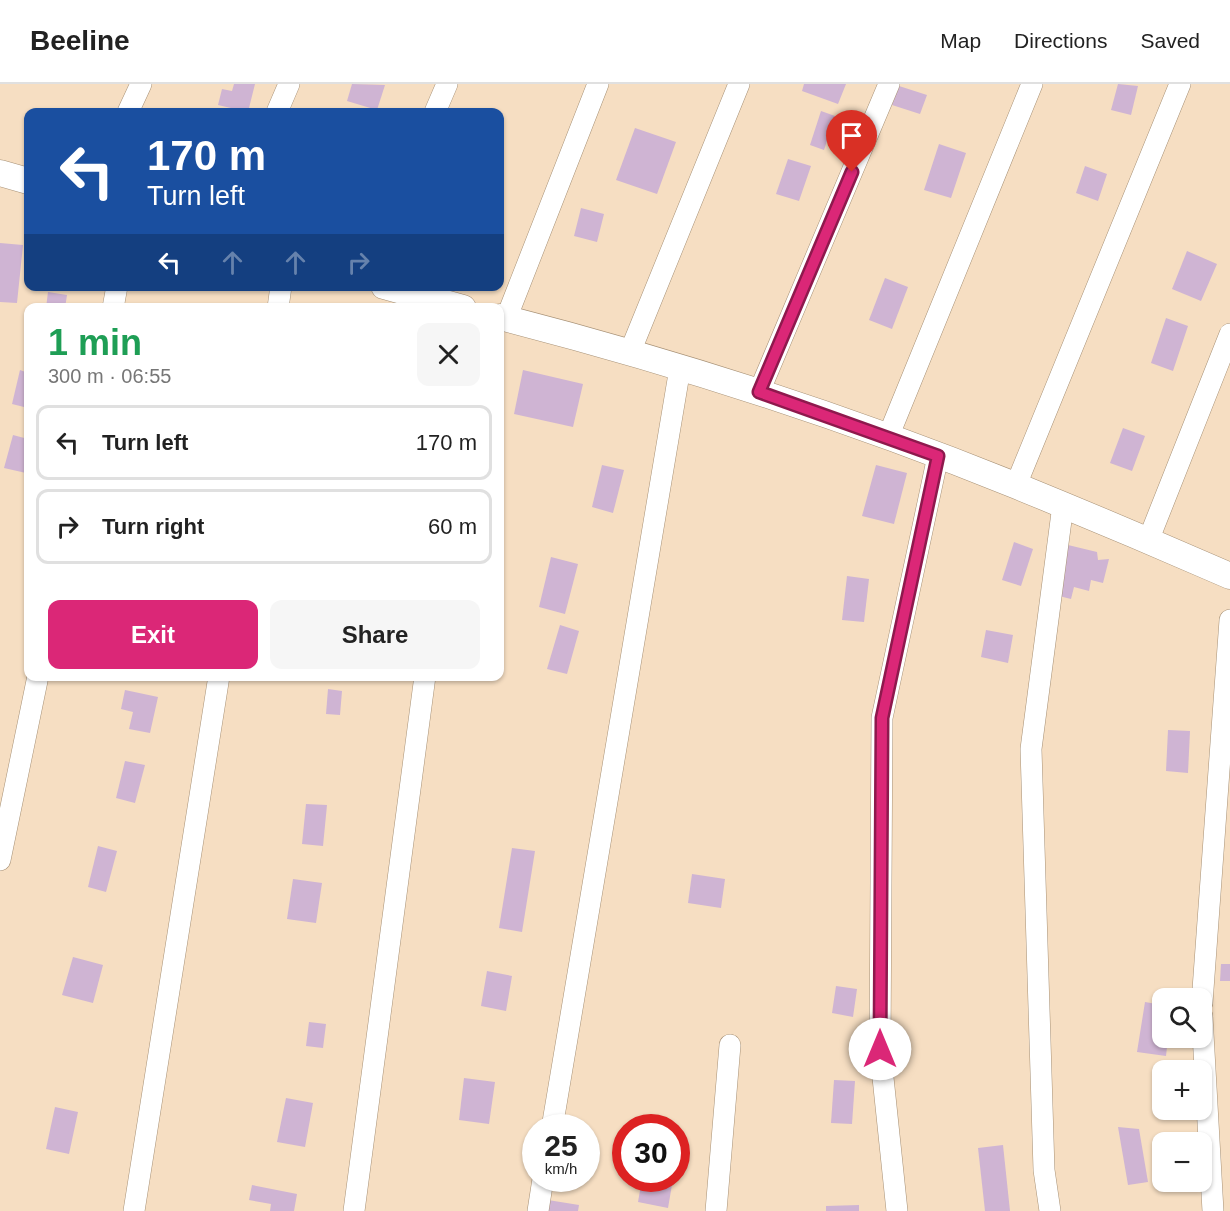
<!DOCTYPE html>
<html lang="en">
<head>
<meta charset="utf-8">
<style>
  :root { --surface:#fff; --page:#f6f6f6; --text:#222; --muted:#767676; --line:#e0e0e0; --accent:#db2777 }
  body { margin:0; font-family:Arial,sans-serif; background:var(--page); color:var(--text); height:100vh; display:flex; flex-direction:column; font-size:22px; white-space:nowrap }
  * { box-sizing:border-box; margin:0 }
  p { font-size:20px; color:var(--muted) }
  .icon { flex:none; width:33px; height:33px; fill:none; stroke:currentColor; stroke-width:2; stroke-linecap:round; stroke-linejoin:round }
  .map { position:relative; flex:1; overflow:hidden }
  .sheet { position:absolute; left:24px; top:219px; width:480px; height:378px; display:flex; flex-direction:column; background:var(--surface); border-radius:12px; box-shadow:0 2px 4px #0004 }
  .sheet>* { flex:none }
  .banner { position:absolute; left:24px; top:24px; width:480px; height:183px; border-radius:12px; box-shadow:0 2px 4px #0004; background:#1a4fa0; color:#fff; overflow:hidden }
  .buttons { position:absolute; left:1152px; top:904px; display:grid; gap:12px }
  .buttons a { display:grid; place-items:center; width:60px; height:60px; border-radius:12px; background:var(--surface); box-shadow:0 2px 4px #0004; font-size:30px }
  .speed { position:absolute; left:522px; top:1030px; display:flex; gap:12px; font-size:30px; font-weight:700; text-align:center }
  .speed>* { display:grid; place-content:center; width:78px; height:78px; border-radius:50%; background:var(--surface); box-shadow:0 2px 4px #0004; line-height:1 }
  .speed small { font-size:15px; font-weight:400 }
  .speed .limit { border:9px solid #d22; background:#fff; color:#111 }
  .pin { position:absolute; display:grid; place-items:center; width:51px; height:51px; color:#fff; margin:-62px -26px; border-radius:50% 50% 50% 0; rotate:-45deg; box-shadow:0 0 6px #0007 }
  .pin .icon { rotate:45deg }
  .me { position:absolute; width:66px; margin:-33px; rotate:0deg; stroke-linejoin:round; filter:drop-shadow(0 0 4px #0008) }
  .turn { display:flex; align-items:center; gap:21px; height:126px; padding:0 24px; font-size:27px }
  .turn .icon { width:78px; height:78px; stroke-width:2.5 }
  .turn b { display:block; font-size:42px; line-height:51px }
  .lanes { display:flex; align-items:center; height:57px; padding:0 24px; background:#0003; justify-content:center; gap:30px; direction:ltr }
  .lanes .off { opacity:.35 }
  .round { display:grid; place-items:center; flex:none; width:63px; height:63px; border-radius:12px; background:var(--page) }
  .headline { display:flex; align-items:center; justify-content:space-between; height:102px; padding:0 24px }
  h1 { font-size:36px; font-weight:700; line-height:45px; color:#1e9e55 }
  .cta { display:flex; gap:12px; margin-top:auto; padding:12px 24px }
  .cta a { flex:1; height:69px; border-radius:12px; background:var(--accent); color:#fff; font-size:24px; font-weight:700; line-height:69px; text-align:center }
  .cta a+a { background:var(--page); color:var(--text) }
  ul { padding:0; list-style:none }
  li { display:flex; align-items:center; gap:18px; height:75px; margin:0 12px 9px; padding:0 12px; border:3px solid var(--line); border-radius:12px }
  li div { flex:1 }
  li b { display:block; font-size:22px }
  li em { font-style:normal }
  header { display:flex; align-items:center; gap:36px; box-sizing:border-box; height:84px; padding:0 30px; background:var(--surface); border-bottom:2px solid var(--line) }
  header strong { font-size:28px }
  nav { display:flex; gap:33px; margin-inline-start:auto; font-size:21px }
  .map>svg:first-child { display:block }
  .building { fill:#cfb4d3 }
  .lines { fill:none; stroke-linecap:round; stroke-linejoin:round }
  .minor-casing { stroke:#a79176; stroke-width:22 }
  .tertiary-casing { stroke:#a79176; stroke-width:27 }
  .minor { stroke:#fff; stroke-width:21 }
  .tertiary { stroke:#fff; stroke-width:26 }
  .route-casing { stroke:#8e194d; stroke-width:15 }
  .route { stroke:#db2777; stroke-width:10 }
</style>
</head>
<body>
<header>
<strong>Beeline</strong>
<nav><a>Map</a><a>Directions</a><a>Saved</a></nav>
</header>
<div class="map">
<svg width="1230" height="1127" viewBox="0 0 1230 1127">
  <rect width="100%" height="100%" fill="#f6dec2"/>
  <g class="building">
    <path d="M234 0H255L248 28 218 21 222 5 232 7Z"/>
    <path d="M352 0 385 1 377 26 347 17Z"/>
    <path d="M804 0H846L838 20 802 7Z"/>
    <path d="M1118 0 1138 2 1131 31 1111 26Z"/>
    <path d="M899 2 927 11 920 30 892 21Z"/>
    <path d="M821 27 835 32 824 66 810 61Z"/>
    <path d="M635 44 676 58 657 110 616 96Z"/>
    <path d="M939 60 966 69 951 114 924 106Z"/>
    <path d="M788 75 811 82 799 117 776 110Z"/>
    <path d="M1085 82 1107 90 1098 117 1076 109Z"/>
    <path d="M581 124 604 130 597 158 574 152Z"/>
    <path d="M0 159 23 161 17 219 0 218Z"/>
    <path d="M1187 167 1217 180 1201 217 1172 205Z"/>
    <path d="M885 194 908 203 892 245 869 236Z"/>
    <path d="M48 208 67 211 65 224H46Z"/>
    <path d="M1166 234 1188 242 1173 287 1151 279Z"/>
    <path d="M20 286 28 289V324L12 320Z"/>
    <path d="M523 286 583 300 573 343 514 330Z"/>
    <path d="M1123 344 1145 352 1132 387 1110 379Z"/>
    <path d="M13 351 28 355V379L26 389 4 384Z"/>
    <path d="M602 381 624 386 613 429 592 423Z"/>
    <path d="M876 381 907 389 894 440 862 432Z"/>
    <path d="M1014 458 1033 465 1021 502 1002 496Z"/>
    <path d="M1068 461 1097 468 1098 476 1109 475 1103 499 1091 496 1089 507 1074 503 1071 515 1055 511Z"/>
    <path d="M551 473 578 480 565 530 539 523Z"/>
    <path d="M847 492 869 495 864 538 842 536Z"/>
    <path d="M560 541 579 547 567 590 547 585Z"/>
    <path d="M986 546 1013 551 1008 579 981 573Z"/>
    <path d="M328 605 342 607 340 631 326 630Z"/>
    <path d="M125 606 158 613 150 649 129 645 133 628 121 625Z"/>
    <path d="M1168 646 1190 647 1188 689 1166 687Z"/>
    <path d="M125 677 145 681 135 719 116 714Z"/>
    <path d="M306 720 327 721 323 762 302 760Z"/>
    <path d="M98 762 117 767 106 808 88 803Z"/>
    <path d="M512 764 535 767 522 848 499 844Z"/>
    <path d="M692 790 725 795 721 824 688 819Z"/>
    <path d="M293 795 322 799 316 839 287 835Z"/>
    <path d="M73 873 103 881 93 919 62 911Z"/>
    <path d="M1221 880H1230V897H1220Z"/>
    <path d="M487 887 512 892 506 927 481 922Z"/>
    <path d="M836 902 857 905 853 933 832 929Z"/>
    <path d="M1145 918 1162 921V954H1168L1166 972 1137 968Z"/>
    <path d="M309 938 326 940 323 964 306 962Z"/>
    <path d="M464 994 495 998 489 1040 459 1036Z"/>
    <path d="M834 996 855 997 852 1040 831 1039Z"/>
    <path d="M286 1014 313 1019 305 1063 277 1058Z"/>
    <path d="M55 1023 78 1028 69 1070 46 1065Z"/>
    <path d="M1118 1043 1139 1045 1148 1098 1128 1101Z"/>
    <path d="M1003 1061 1010 1127H985L978 1064Z"/>
    <path d="M642 1095H673L668 1124 638 1118Z"/>
    <path d="M252 1101 297 1110 294 1127H270L271 1120 249 1116Z"/>
    <path d="M548 1116 579 1121 578 1127H546Z"/>
    <path d="M859 1121V1127H826V1122Z"/>
  </g>
  <g class="lines">
    <defs>
      <g id="minor">
        <path d="M128 28 141 0"/>
        <path d="M277 28 289 0"/>
        <path d="M435 28 447 0"/>
        <path d="M113 224 117 202"/>
        <path d="M278 224 281 202"/>
        <path d="M506 235 598 0"/>
        <path d="M630 268 739 0"/>
        <path d="M759 308 889 0"/>
        <path d="M888 353 1032 0"/>
        <path d="M1016 401 1180 0"/>
        <path d="M1148 457 1230 250"/>
        <path d="M0 776 38 592"/>
        <path d="M1202 919 1230 536"/>
        <path d="M1202 932 1213 1127"/>
        <path d="M552 1044 680 284"/>
        <path d="M134 1127 219 592"/>
        <path d="M354 1127 425 592"/>
        <path d="M538 1127 543 1095"/>
        <path d="M716 1127 730 961"/>
        <path d="M897 1127 880 965 882 634 938 372"/>
        <path d="M1050 1127 1044 1086 1031 665 1063 421"/>
      </g>
      <g id="tertiary">
        <path d="M0 89 28 97"/>
        <path d="M384 202 463 224"/>
        <path d="M500 233C675 278 849 334 1017 402 1088 431 1159 461 1230 492"/>
      </g>
    </defs>
    <use href="#minor" class="minor-casing"/>
    <use href="#tertiary" class="tertiary-casing"/>
    <use href="#minor" class="minor"/>
    <use href="#tertiary" class="tertiary"/>
  </g>
  <g class="lines">
    <defs>
      <path id="route" d="M852 88 759 308 938 372 882 634 880 965"/>
    </defs>
    <use href="#route" class="route-casing"/>
    <use href="#route" class="route"/>
  </g>
</svg>
<div class="buttons">
<a><svg class="icon" aria-label="search" viewBox="0 0 24 24"><circle cx="10" cy="10" r="6"/><path d="M15 15l6 6"/></svg></a>
<a>+</a>
<a>−</a>
</div>
<div class="speed"><div>25<small>km/h</small></div><div class="limit">30</div></div>
<div class="pin" style="left:852px;top:88px;background:#d93025"><svg class="icon" aria-label="arrive" viewBox="0 0 24 24"><path d="M6 21V4h12l-3 4 3 4H6"/></svg></div>
<svg class="me" style="left:880px;top:965px" viewBox="-20 -20 40 40"><circle r="19" fill="#fff"/><path d="M0-13L10 11 0 6-10 11z" fill="#db2777"/></svg>
<div class="banner">
<div class="turn"><svg class="icon" aria-label="left" viewBox="0 0 24 24"><path d="M17 20v-9H6M10 6l-5 5 5 5"/></svg><div><b>170 m</b>Turn left</div></div>
<div class="lanes"><svg class="icon" aria-label="left" viewBox="0 0 24 24"><path d="M17 20v-9H6M10 6l-5 5 5 5"/></svg><svg class="icon off" aria-label="ahead" viewBox="0 0 24 24"><path d="M12 20V5M6 11l6-6 6 6"/></svg><svg class="icon off" aria-label="ahead" viewBox="0 0 24 24"><path d="M12 20V5M6 11l6-6 6 6"/></svg><svg class="icon off" aria-label="right" viewBox="0 0 24 24"><path d="M7 20v-9h11M14 6l5 5-5 5"/></svg></div>
</div>
<section class="sheet">
<div class="headline"><div><h1>1 min</h1><p>300 m · 06:55</p></div><a class="round"><svg class="icon" aria-label="close" viewBox="0 0 24 24"><path d="M6 6l12 12M18 6L6 18"/></svg></a></div>
<ul>
<li><svg class="icon" aria-label="left" viewBox="0 0 24 24"><path d="M17 20v-9H6M10 6l-5 5 5 5"/></svg><div><b>Turn left</b></div><em>170 m</em></li>
<li><svg class="icon" aria-label="right" viewBox="0 0 24 24"><path d="M7 20v-9h11M14 6l5 5-5 5"/></svg><div><b>Turn right</b></div><em>60 m</em></li>
</ul>
<div class="cta"><a>Exit</a><a>Share</a></div>
</section>
</div>
</body>
</html>
